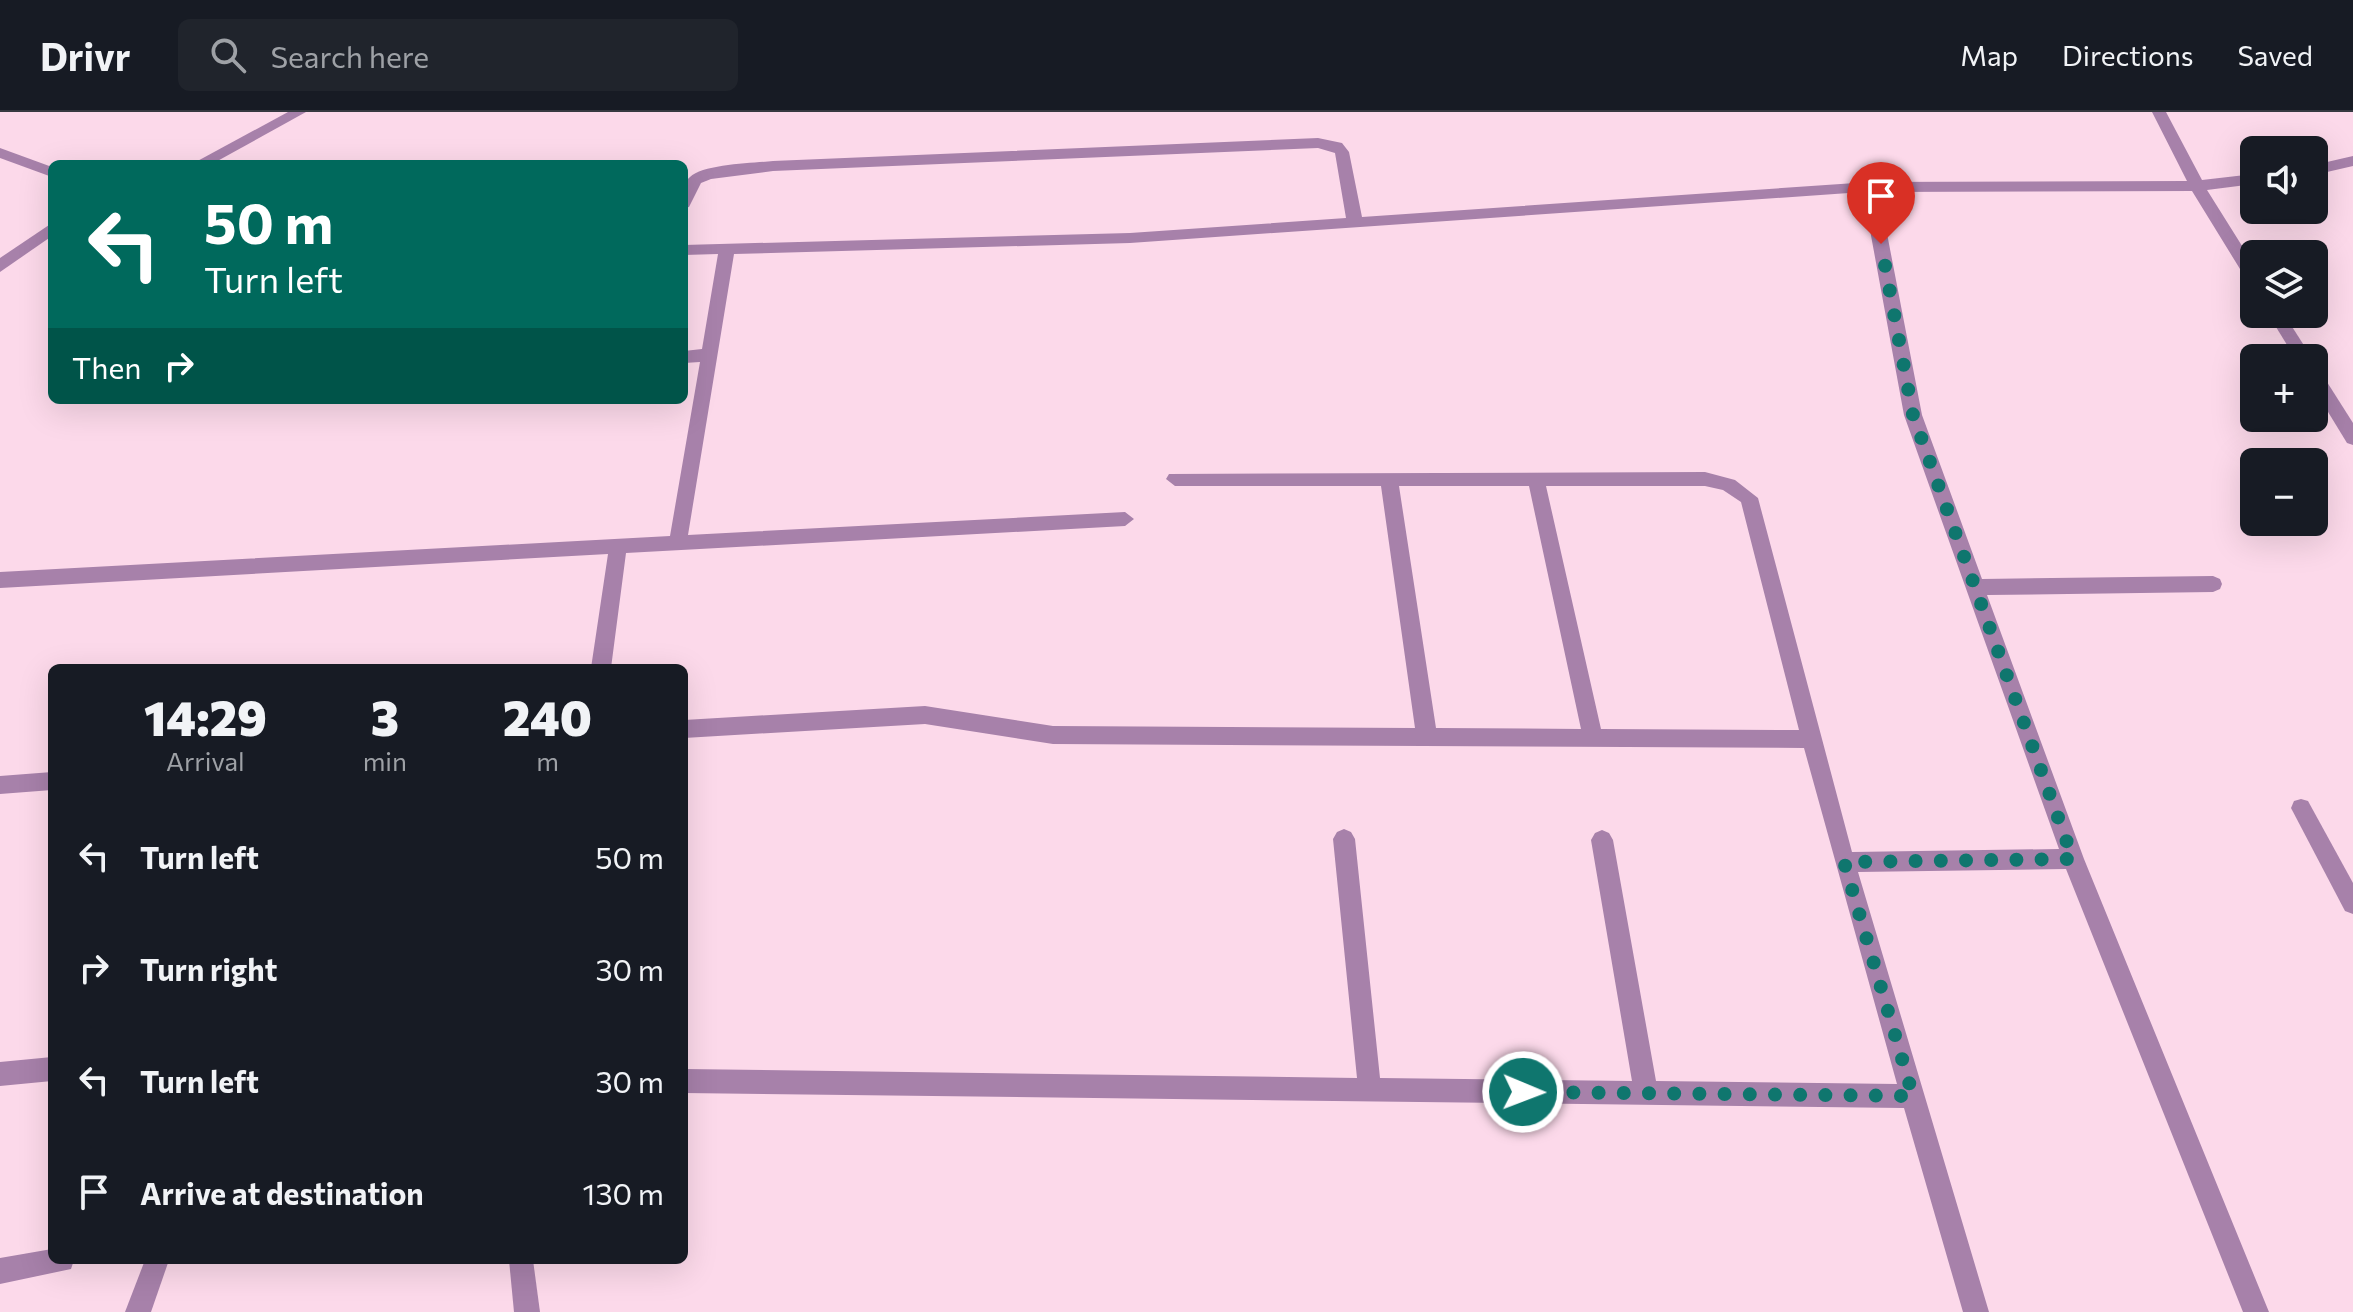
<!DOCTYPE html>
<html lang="en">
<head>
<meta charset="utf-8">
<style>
  :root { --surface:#171b24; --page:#20242c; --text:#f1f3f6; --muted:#9ea1a6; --line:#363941 }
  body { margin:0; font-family:Commissioner,sans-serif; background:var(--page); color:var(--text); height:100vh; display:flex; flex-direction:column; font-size:30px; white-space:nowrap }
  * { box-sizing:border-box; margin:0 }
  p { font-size:26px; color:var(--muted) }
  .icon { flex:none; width:44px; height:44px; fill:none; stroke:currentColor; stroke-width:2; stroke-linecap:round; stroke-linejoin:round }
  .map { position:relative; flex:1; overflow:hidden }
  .sheet { position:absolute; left:48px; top:552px; width:640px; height:600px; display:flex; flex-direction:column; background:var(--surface); border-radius:12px; box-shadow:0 8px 32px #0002 }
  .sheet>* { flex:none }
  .guide { position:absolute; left:48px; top:48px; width:640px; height:244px; border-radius:12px; box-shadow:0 8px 32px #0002; background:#00695c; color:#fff; overflow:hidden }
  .tools { position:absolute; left:2240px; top:24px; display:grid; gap:16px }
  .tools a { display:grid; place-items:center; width:88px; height:88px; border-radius:12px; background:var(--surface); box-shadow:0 8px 32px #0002; font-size:40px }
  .pin { position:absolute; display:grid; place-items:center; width:68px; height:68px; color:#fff; margin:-82px -34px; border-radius:50% 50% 50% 0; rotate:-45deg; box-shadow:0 0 8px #0007 }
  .pin .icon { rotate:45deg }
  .me { position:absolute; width:88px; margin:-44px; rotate:91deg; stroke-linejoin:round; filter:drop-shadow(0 0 6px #0008) }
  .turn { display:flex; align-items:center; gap:28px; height:168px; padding:0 24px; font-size:36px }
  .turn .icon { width:104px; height:104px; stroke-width:2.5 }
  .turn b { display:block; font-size:56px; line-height:68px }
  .then { display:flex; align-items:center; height:76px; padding:0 24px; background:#0003; gap:16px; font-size:30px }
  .eta { display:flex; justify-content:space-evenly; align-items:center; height:136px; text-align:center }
  .eta b { font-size:48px; font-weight:800; line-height:56px }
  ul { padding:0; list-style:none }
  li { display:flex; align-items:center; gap:24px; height:112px; padding:0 24px }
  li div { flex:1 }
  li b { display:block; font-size:30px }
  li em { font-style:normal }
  header { display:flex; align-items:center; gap:48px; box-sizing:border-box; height:112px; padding:0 40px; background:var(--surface); border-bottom:2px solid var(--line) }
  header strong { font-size:38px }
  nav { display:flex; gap:44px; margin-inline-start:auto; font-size:28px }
  .search { width:560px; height:72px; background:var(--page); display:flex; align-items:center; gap:20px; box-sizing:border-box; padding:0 28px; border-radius:12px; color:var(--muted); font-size:30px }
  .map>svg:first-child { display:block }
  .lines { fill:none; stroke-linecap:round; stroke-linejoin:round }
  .minor { fill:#a781aa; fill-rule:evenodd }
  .route { stroke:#0f766e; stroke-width:14; stroke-dasharray:0 25.2 }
</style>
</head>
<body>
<header>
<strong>Drivr</strong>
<div class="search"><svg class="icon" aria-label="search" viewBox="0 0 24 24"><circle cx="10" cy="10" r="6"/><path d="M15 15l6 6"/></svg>Search here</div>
<nav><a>Map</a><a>Directions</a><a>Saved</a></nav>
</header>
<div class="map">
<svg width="2353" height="1200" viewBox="0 0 2353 1200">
  <rect width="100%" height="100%" fill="#fcd9ea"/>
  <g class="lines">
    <g class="minor">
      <path d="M288 0H306L212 52H192Z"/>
      <path d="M2152 0H2166L2202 68 2254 62V72L2207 78 2254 153V172L2248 170 2192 79 1879 80 1922 303 1982 467 2213 464 2220 467 2222 472 2220 477 2213 480 1987 483 2084 747 2269 1200H2243L2066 757 1858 760 1989 1200H1963L1904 996 684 981V957L1357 966 1333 727 1337 720 1344 717 1351 720 1355 727 1380 966 1632 969 1591 728 1595 721 1602 718 1609 721 1613 728 1656 969 1897 972 1804 636 1053 632 925 612 684 626V608L925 594 1053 614 1415 616 1381 374H1175L1166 367 1169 362 1705 360 1735 368 1758 386 1852 740 2059 737 1904 303 1863 80 1130 131 734 142 688 423 1125 400 1134 407 1125 414 626 441 611 556H591L608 442 0 476V460L670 424 700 250 684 251V239L702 237 718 142 684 143V133L1130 121 1346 106 1335 41 1318 36 773 59 711 67 701 71 689 95 684 96C684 86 681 72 690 65 703 52 754 51 773 49L1318 26 1342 31 1349 40 1362 105 1870 70 2187 69ZM1399 374H1529L1581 617 1436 616ZM1546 374H1705L1723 378 1741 390 1799 618 1601 617Z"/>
      <path d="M0 36 52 55V65L0 46Z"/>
      <path d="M2353 44V54L2314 63V53Z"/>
      <path d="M52 111V124L0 160V146Z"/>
      <path d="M2268 202H2284L2312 246H2295Z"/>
      <path d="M2314 257 2320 259 2353 311V333L2347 331 2314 277Z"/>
      <path d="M52 660V678L0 682V664Z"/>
      <path d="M2301 687 2308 689 2353 771V802L2345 799 2291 696 2294 689Z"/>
      <path d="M52 945V969L0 974V950Z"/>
      <path d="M52 1137V1148H74L71 1157 0 1172V1146Z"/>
      <path d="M145 1148H169L151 1200H125Z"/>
      <path d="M509 1148H533L540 1200H514Z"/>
    </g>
  </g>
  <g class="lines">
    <path class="route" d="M1523 980 1913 984 1844 750 2073 747 1913 303 1881 132"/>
  </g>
</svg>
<div class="tools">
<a><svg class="icon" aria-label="sound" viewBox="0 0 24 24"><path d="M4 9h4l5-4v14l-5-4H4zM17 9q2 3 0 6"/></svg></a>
<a><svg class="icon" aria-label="layers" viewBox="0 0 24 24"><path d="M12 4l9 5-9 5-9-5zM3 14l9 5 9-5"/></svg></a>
<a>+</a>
<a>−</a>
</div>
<div class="pin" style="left:1881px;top:132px;background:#d93025"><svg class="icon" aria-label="arrive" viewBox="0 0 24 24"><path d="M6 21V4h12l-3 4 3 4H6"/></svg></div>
<svg class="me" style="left:1523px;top:980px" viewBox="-20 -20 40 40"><circle r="17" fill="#0f766e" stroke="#fff" stroke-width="3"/><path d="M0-11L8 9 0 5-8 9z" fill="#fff"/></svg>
<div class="guide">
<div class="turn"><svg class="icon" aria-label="left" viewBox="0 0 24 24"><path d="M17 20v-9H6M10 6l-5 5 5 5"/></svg><div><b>50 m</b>Turn left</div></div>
<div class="then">Then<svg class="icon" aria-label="right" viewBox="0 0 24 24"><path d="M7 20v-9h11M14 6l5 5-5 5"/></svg></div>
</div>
<section class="sheet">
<div class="eta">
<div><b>14:29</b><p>Arrival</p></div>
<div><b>3</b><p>min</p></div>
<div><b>240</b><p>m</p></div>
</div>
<ul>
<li><svg class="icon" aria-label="left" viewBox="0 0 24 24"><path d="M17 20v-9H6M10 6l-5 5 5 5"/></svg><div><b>Turn left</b></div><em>50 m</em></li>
<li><svg class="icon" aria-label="right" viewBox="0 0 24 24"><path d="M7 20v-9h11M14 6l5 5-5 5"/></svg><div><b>Turn right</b></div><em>30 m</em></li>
<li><svg class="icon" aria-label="left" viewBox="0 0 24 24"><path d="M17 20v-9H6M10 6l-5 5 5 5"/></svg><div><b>Turn left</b></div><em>30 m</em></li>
<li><svg class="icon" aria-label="arrive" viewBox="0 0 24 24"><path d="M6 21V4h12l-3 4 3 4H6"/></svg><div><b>Arrive at destination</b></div><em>130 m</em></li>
</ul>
</section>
</div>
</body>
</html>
